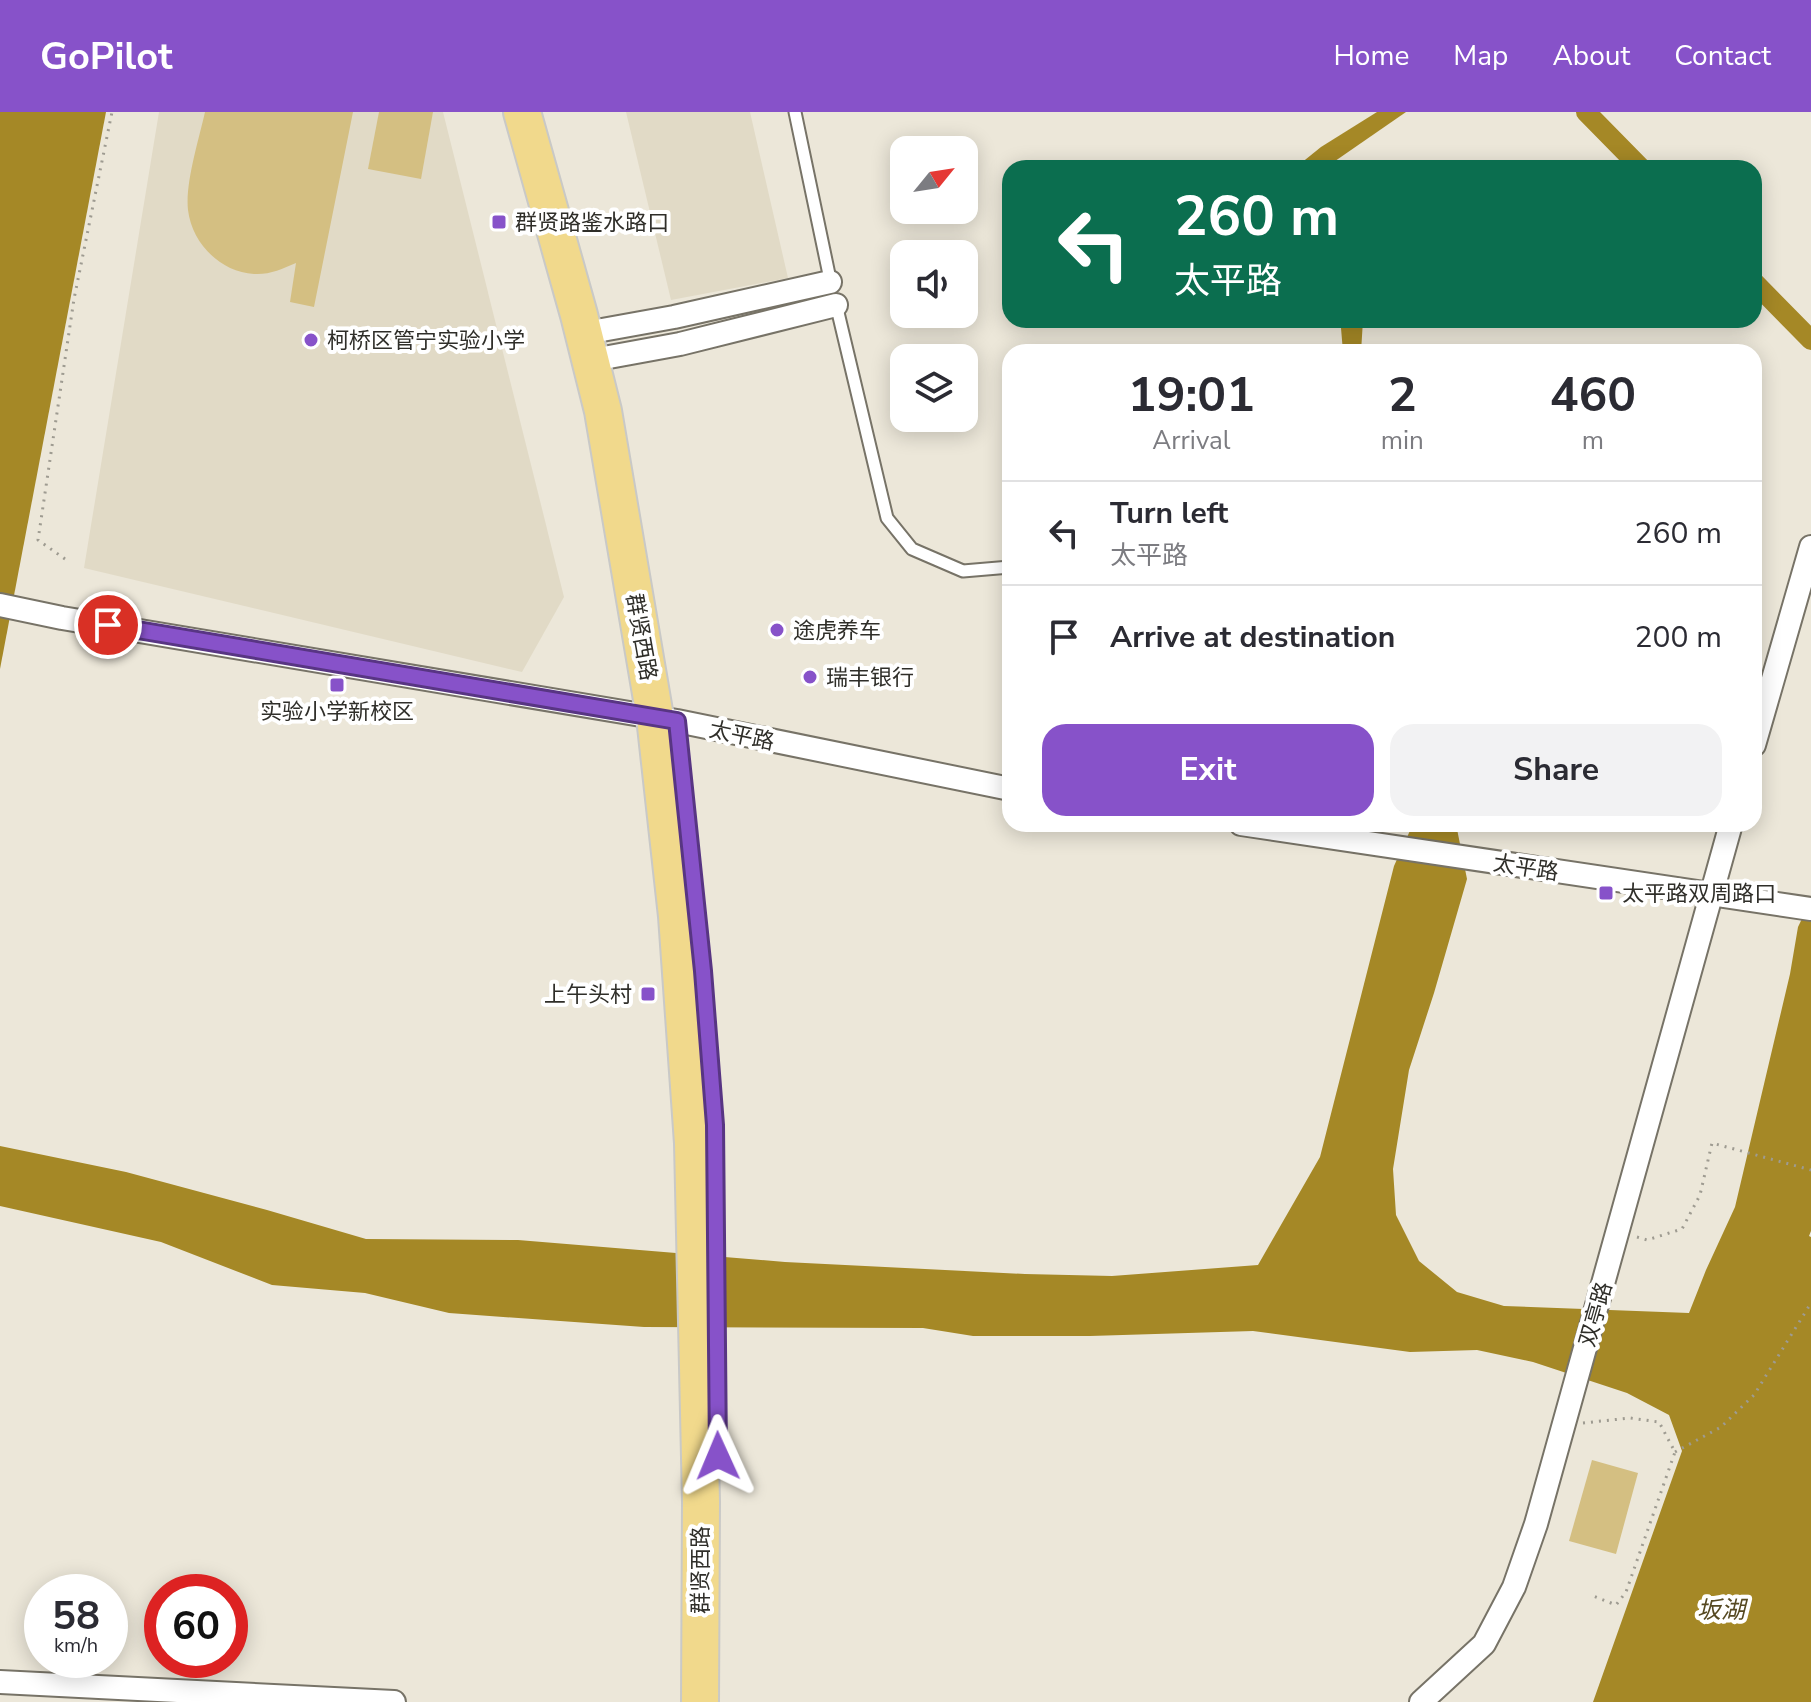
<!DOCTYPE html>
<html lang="en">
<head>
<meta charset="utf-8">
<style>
  :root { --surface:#fff; --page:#f2f2f3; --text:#2b2b33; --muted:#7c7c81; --line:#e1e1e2; --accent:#8752c9 }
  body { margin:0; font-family:"Nunito Sans","Noto Sans SC",sans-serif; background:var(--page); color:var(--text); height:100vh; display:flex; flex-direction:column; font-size:30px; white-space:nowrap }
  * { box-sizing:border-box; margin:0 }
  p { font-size:26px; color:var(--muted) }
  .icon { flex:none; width:44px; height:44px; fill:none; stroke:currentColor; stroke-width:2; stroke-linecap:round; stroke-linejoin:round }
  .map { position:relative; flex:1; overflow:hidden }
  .side { position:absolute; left:1002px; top:232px; width:760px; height:488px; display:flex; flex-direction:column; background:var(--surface); border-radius:24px; box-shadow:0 4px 20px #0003 }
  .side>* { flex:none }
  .banner { position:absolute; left:1002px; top:48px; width:760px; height:168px; border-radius:24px; box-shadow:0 4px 20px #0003; background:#0b6e4f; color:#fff; overflow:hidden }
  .needle { width:52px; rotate:60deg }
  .buttons { position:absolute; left:890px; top:24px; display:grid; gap:16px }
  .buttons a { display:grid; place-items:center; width:88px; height:88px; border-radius:16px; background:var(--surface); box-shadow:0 4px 20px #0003; font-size:40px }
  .speed { position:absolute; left:24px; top:1462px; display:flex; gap:16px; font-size:40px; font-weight:700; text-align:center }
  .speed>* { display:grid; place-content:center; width:104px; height:104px; border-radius:50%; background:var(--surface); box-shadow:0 4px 20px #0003; line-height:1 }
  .speed small { font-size:20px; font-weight:400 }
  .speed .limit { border:12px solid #d22; background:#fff; color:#111 }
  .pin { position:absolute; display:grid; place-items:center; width:68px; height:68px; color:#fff; margin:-34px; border:4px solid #fff; border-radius:50%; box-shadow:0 2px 8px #0007 }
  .me { position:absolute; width:88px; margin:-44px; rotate:359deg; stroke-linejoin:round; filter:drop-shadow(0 0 6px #0008) }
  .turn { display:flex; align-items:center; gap:28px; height:168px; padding:0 40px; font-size:36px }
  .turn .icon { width:104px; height:104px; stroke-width:2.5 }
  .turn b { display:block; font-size:56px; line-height:68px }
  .eta { display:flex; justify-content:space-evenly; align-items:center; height:136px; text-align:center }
  .eta b { font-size:48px; font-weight:700; line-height:56px }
  .button { display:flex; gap:16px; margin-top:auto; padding:16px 40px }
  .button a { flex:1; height:92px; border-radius:24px; background:var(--accent); color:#fff; font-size:32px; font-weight:700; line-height:92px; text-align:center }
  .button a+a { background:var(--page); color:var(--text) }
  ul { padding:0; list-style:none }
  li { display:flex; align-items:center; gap:24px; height:104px; padding:0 40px; border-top:2px solid var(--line) }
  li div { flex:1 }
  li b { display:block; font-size:30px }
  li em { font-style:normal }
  header { display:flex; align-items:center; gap:48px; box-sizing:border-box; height:112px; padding:0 40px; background:var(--accent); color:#fff }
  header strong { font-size:38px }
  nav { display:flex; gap:44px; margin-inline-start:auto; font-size:28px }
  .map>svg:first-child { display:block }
  .built { fill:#e1dac6 }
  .green { fill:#d4bf82 }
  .water { fill:#a58826 }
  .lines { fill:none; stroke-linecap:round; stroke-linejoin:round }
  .canal { stroke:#a58826; stroke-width:20 }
  .lane-casing { stroke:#777367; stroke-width:15 }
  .street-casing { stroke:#777367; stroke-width:26 }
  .primary-casing { stroke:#c9c9c7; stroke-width:40 }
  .path { stroke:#9e9b91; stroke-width:3; stroke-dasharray:2 6; stroke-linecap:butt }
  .lane { stroke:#fff; stroke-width:11 }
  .street { stroke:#fff; stroke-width:22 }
  .primary { stroke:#f1d98c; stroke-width:36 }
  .route-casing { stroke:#583583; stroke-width:20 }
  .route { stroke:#8752c9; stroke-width:14 }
  .poi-dot { fill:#8752c9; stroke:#fff; stroke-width:3 }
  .labels { text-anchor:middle; stroke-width:8; stroke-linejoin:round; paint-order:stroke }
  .poi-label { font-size:22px; fill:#2f2e29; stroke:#fff; text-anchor:start }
  .street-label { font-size:22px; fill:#2f2e29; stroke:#fff }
  .water-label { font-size:24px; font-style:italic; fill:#564922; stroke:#fff }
</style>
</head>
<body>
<header>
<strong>GoPilot</strong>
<nav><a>Home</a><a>Map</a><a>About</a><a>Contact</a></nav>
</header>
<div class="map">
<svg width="1811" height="1590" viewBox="0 0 1811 1590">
  <rect width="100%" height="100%" fill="#ece7d9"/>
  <g class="built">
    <path d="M159 0H443L564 485 522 560 84 456Z"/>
    <path d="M626 0H750L788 166 671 188Z"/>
  </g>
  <g class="green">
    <path d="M205 0H353L314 195 290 190 296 151C282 157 269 163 254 162 220 160 192 131 188 98 185 71 199 27 205 0Z"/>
    <path d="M379 0H433L421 67 368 57Z"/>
    <path d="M1592 1348 1638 1361 1616 1442 1569 1429Z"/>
  </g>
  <g class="water">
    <path d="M0 0H106L0 557Z"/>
    <path d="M1377 0H1406L1325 56H1295L1321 35Z"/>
    <path d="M1338 208H1363L1361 240H1343L1341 216Z"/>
    <path d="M1413 712H1456L1467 767 1434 881 1409 958 1393 1057 1396 1103 1419 1149 1457 1180 1504 1194 1689 1201 1706 1158 1735 1095 1790 862 1798 815 1811 788V1119L1809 1124 1811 1125V1590H1593L1682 1339 1669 1303 1627 1281 1533 1250 1477 1238 1410 1240 1253 1219 1090 1224H973L923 1216 644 1215 449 1201 365 1181 272 1173 161 1130 0 1094V1034L126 1060 267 1098 366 1127 518 1128 785 1150 1025 1162 1112 1164 1258 1153 1320 1045 1394 754Z"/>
  </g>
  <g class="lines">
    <g class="canal">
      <path d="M1586 0 1641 56"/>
      <path d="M1754 170 1811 228"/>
    </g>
    <defs>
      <g id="lane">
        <path d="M795 0 831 172"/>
        <path d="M836 192 887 406 912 437 963 459 1010 455"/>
      </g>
      <g id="street">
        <path d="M602 218 674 205 830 170"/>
        <path d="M609 245 680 232 836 193"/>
        <path d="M0 493 62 506 677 609 1010 677"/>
        <path d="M1754 633 1811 435"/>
        <path d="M1241 712 1811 797"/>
        <path d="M0 1570 394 1590"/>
        <path d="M1421 1590 1484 1532 1514 1475 1536 1412 1731 712"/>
      </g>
      <path id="primary" d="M522 0 579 203 603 299 655 605 677 804 693 1031 701 1390 700 1590"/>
    </defs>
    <use href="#lane" class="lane-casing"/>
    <use href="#street" class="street-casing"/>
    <use href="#primary" class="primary-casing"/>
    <g class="path">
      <path d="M65 447 38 428 74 187 112 0"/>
      <path d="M1637 1125 1647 1128 1682 1117 1700 1083 1712 1031 1811 1058"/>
      <path d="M1583 1311 1630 1306 1659 1310 1675 1340 1626 1480 1616 1493 1591 1483"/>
      <path d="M1675 1340 1721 1315 1754 1283 1811 1191"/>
    </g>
    <use href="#lane" class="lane"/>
    <use href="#street" class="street"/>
    <use href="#primary" class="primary"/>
  </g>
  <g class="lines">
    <defs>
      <path id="route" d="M108 513 677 609 703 859 715 1013 718 1344"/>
    </defs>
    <use href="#route" class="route-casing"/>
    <use href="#route" class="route"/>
  </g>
  <g class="poi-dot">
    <rect x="491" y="102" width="16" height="16" rx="4"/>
    <circle cx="311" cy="228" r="8"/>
    <circle cx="777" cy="518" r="8"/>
    <circle cx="810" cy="565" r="8"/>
    <rect x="329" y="565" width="16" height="16" rx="4"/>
    <rect x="1598" y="773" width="16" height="16" rx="4"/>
    <rect x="640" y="874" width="16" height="16" rx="4"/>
  </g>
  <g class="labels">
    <g class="poi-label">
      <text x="515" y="118">群贤路鉴水路口</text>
      <text x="327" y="236">柯桥区管宁实验小学</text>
      <text x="793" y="526">途虎养车</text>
      <text x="826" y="573">瑞丰银行</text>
      <text x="337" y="607" text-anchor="middle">实验小学新校区</text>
      <text x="1622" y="789">太平路双周路口</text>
      <text x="632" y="890" text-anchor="end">上午头村</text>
    </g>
    <g class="street-label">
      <text transform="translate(642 525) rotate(80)" y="8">群贤西路</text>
      <text transform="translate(742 623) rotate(12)" y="8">太平路</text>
      <text transform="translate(1526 755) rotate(9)" y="8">太平路</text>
      <text transform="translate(1595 1202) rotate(-74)" y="8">双亭路</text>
      <text transform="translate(700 1458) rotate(-90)" y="8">群贤西路</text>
    </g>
    <g class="water-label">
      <text x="1721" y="1506">坂湖</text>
    </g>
  </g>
</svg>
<div class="buttons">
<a><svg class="needle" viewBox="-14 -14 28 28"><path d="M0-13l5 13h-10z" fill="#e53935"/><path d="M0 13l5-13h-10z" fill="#7c7c81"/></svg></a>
<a><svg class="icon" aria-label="sound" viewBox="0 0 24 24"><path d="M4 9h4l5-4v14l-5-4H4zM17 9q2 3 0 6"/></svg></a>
<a><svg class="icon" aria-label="layers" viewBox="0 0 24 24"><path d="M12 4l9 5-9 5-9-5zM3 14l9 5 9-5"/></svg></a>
</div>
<div class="speed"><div>58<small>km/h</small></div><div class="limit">60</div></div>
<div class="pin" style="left:108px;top:513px;background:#d93025"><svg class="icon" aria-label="arrive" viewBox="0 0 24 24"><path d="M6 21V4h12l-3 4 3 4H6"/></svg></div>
<svg class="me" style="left:718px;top:1344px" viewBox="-20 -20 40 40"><path d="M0-17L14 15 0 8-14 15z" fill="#8752c9" stroke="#fff" stroke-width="4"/></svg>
<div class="banner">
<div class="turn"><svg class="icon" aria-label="left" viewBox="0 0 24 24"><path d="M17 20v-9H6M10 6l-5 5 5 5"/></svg><div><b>260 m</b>太平路</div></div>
</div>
<section class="side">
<div class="eta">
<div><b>19:01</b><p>Arrival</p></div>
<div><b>2</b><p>min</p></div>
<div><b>460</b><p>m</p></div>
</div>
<ul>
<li><svg class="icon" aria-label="left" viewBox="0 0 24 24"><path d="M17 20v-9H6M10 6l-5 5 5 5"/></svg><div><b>Turn left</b><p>太平路</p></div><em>260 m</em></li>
<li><svg class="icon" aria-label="arrive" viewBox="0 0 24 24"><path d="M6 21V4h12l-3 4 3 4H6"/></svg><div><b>Arrive at destination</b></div><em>200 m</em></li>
</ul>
<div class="button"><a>Exit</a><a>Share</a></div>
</section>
</div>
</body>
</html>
